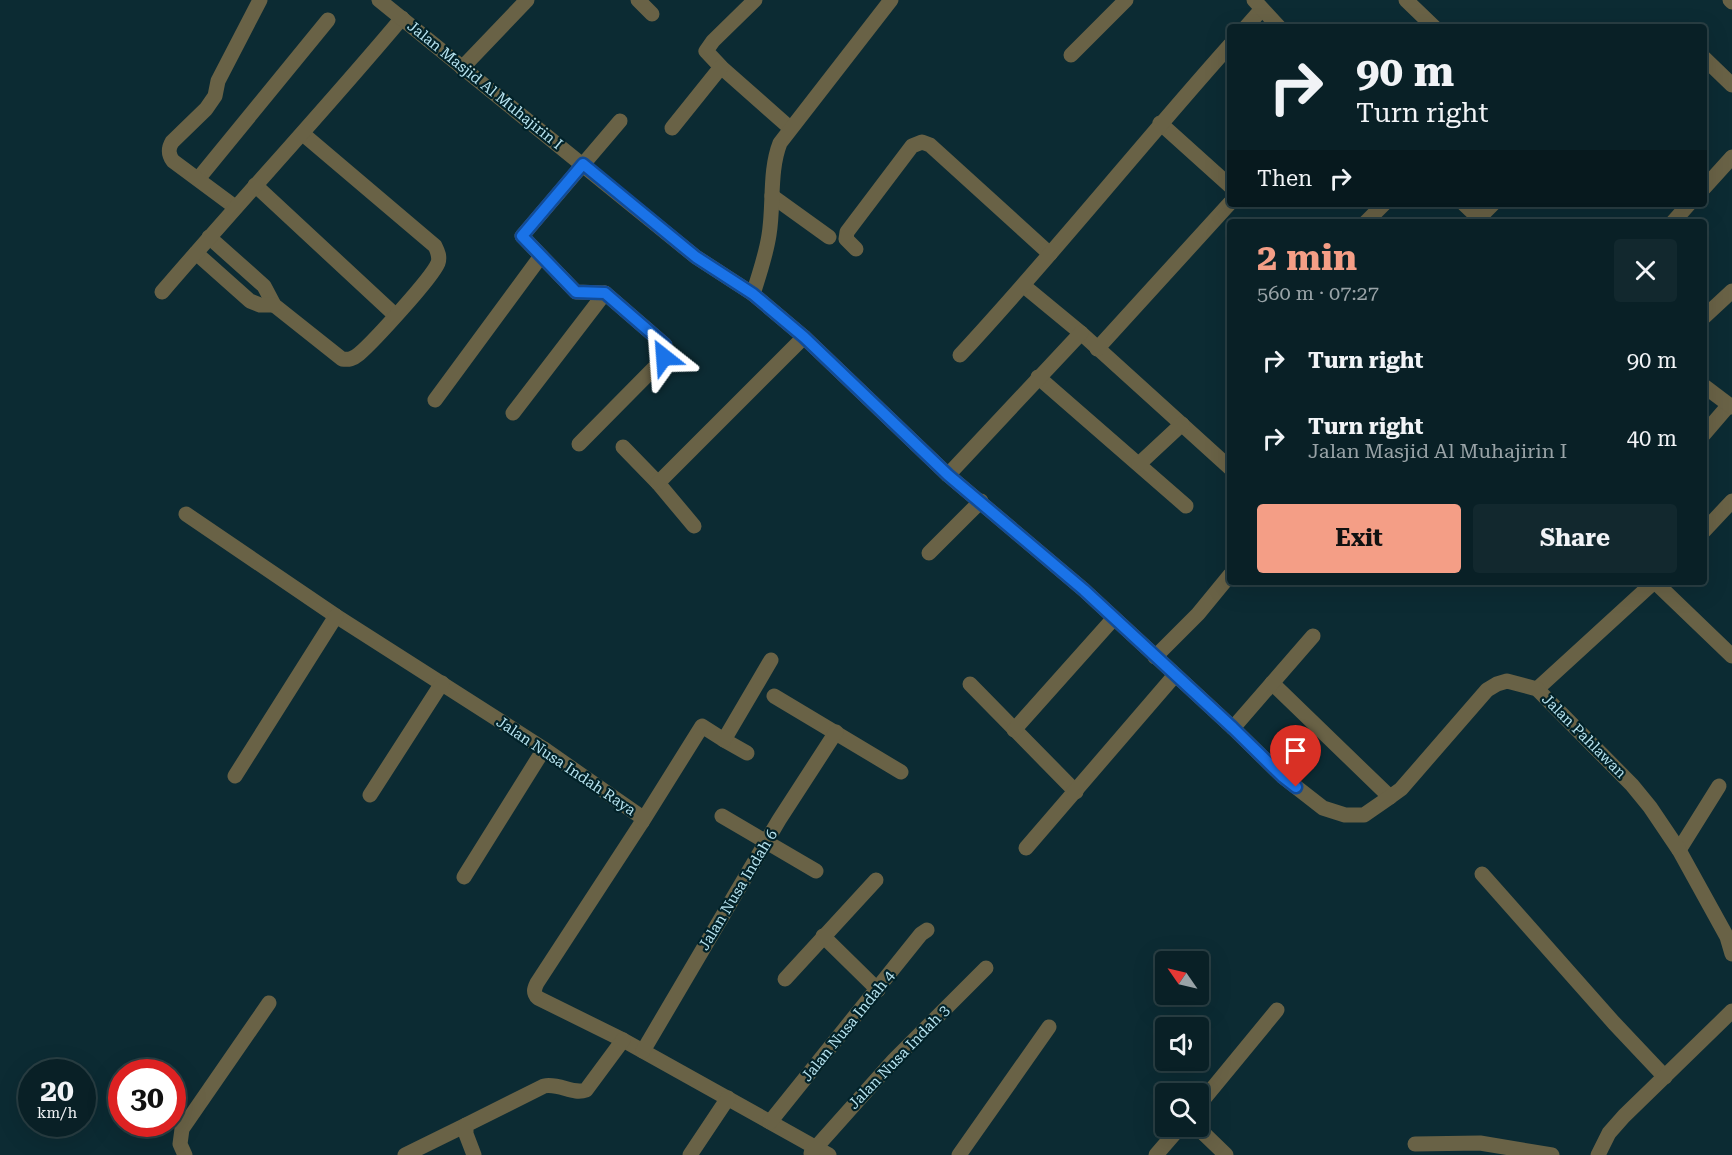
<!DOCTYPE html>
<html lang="en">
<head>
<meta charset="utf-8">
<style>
  :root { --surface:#092026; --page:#12282e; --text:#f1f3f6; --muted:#99a3a7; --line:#293e43; --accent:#f49e86 }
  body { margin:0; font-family:"Roboto Serif",serif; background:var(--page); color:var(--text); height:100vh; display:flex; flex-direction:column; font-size:22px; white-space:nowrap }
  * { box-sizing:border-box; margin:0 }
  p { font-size:20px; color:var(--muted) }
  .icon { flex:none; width:33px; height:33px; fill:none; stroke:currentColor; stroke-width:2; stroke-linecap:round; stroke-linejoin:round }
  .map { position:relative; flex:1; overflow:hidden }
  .side { position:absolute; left:1227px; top:219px; width:480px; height:366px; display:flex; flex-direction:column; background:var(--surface); border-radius:6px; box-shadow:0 6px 24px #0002,0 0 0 2px var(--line) }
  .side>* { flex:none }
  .top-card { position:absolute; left:1227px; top:24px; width:480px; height:183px; border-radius:6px; box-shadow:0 6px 24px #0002,0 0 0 2px var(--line); background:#092026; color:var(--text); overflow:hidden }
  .needle { width:39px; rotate:304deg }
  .fabs { position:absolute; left:1155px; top:951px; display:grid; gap:12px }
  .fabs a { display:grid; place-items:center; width:54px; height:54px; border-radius:6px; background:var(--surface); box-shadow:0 6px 24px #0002,0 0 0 2px var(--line); font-size:30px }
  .speed { position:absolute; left:18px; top:1059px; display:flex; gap:12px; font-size:30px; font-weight:700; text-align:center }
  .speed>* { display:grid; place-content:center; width:78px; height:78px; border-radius:50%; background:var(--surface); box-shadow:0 6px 24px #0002,0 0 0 2px var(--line); line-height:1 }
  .speed small { font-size:15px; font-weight:400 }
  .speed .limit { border:9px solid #d22; background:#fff; color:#111 }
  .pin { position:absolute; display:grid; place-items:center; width:51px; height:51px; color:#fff; margin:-62px -26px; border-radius:50% 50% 50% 0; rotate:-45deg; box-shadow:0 0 6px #0007 }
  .pin .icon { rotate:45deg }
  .me { position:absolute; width:66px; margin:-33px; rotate:332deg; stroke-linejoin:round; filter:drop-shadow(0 0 4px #0008) }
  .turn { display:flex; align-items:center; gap:21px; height:126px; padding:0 30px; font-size:27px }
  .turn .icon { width:78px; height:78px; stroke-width:2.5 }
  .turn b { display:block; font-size:42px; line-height:51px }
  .then { display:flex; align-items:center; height:57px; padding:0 30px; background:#0003; gap:12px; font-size:22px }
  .round { display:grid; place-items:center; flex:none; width:63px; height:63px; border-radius:6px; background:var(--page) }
  .summary { display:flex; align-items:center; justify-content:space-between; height:102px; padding:0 30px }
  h1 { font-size:36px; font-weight:700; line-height:45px; color:var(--accent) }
  .button { display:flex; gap:12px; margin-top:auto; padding:12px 30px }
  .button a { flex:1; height:69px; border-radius:6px; background:var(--accent); color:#111; font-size:24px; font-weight:700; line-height:69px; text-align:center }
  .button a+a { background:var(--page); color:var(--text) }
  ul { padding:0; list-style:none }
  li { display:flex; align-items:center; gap:18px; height:78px; padding:0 30px }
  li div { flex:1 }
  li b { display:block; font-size:22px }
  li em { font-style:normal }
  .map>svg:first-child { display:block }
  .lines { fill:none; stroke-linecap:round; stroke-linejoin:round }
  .minor { stroke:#696246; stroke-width:15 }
  .tertiary { stroke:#696246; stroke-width:15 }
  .route-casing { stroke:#114b97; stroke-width:15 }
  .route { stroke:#1a73e8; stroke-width:10 }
  .labels { text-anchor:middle; stroke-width:4.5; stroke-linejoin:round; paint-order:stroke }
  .street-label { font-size:15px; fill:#b7e3ef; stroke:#022229 }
</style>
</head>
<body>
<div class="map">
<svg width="1732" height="1155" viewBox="0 0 1732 1155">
  <rect width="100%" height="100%" fill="#0c2b33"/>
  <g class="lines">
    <g class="minor">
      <path d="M638 0 652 14"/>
      <path d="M755 0 713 41 706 51 721 67 790 128"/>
      <path d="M1406 0 1434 27"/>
      <path d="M1730 0 1732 2"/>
      <path d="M1246 27 1261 10"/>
      <path d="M1071 55 1126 0"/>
      <path d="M1704 58 1732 85"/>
      <path d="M462 68 527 0"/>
      <path d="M1160 123 1230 186"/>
      <path d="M672 128 721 67"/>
      <path d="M198 179 328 20"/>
      <path d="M255 185 395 315"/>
      <path d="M1704 188 1732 157"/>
      <path d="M772 196 829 237"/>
      <path d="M235 207 173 161C168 154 168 149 172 142L206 109 215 96 218 81 260 0"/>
      <path d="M1479 218 1493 204"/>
      <path d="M1366 222 1384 204"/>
      <path d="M1673 222 1689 204"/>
      <path d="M209 237 264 286 274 305 342 359C349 360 353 359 359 354 373 342 432 278 438 263 440 257 438 252 435 246L303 134"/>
      <path d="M856 249 846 239 847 232 912 146 922 142 930 145 1050 254"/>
      <path d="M196 253 250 301 260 305H274"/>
      <path d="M1024 286 1081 333 1230 468"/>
      <path d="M162 292C241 200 324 111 402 18"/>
      <path d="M753 294C759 275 766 255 769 235 774 205 769 171 780 143L891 0"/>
      <path d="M1704 317 1732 291"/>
      <path d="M1097 349 1230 203"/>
      <path d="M960 355C1053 255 1139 147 1230 45"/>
      <path d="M1038 377 1186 506"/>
      <path d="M435 400 541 256"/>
      <path d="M513 413 605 293"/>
      <path d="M1704 434 1729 405"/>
      <path d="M579 444 665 357V345L605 293 576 292 522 236 620 121"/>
      <path d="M623 447 658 483 694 526"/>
      <path d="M1139 464 1182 424"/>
      <path d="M948 475 1081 333"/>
      <path d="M658 483 804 337"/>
      <path d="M186 514 336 616 544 749 640 816 642 822 537 983C534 989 533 993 538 998L623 1040 829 1155"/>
      <path d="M1704 531 1732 501"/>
      <path d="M929 553 981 501"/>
      <path d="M1655 582 1732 656"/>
      <path d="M1155 657 1198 614 1230 575"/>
      <path d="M1272 683 1390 797"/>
      <path d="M970 684 1076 792"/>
      <path d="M1537 689 1654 582"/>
      <path d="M774 696 901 772"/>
      <path d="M1233 728 1313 636"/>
      <path d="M1014 730 1114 618"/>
      <path d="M724 740 747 753"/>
      <path d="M235 776 336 616"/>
      <path d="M370 795 442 683"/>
      <path d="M722 816 816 871"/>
      <path d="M642 822 702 726 724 740 771 660"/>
      <path d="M1026 848 1175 675"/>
      <path d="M1679 850 1719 786"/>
      <path d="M1482 874 1614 1023 1665 1077"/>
      <path d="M464 877 544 749"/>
      <path d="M823 936 878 990"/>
      <path d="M785 979 876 880"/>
      <path d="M643 1051 779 820 836 732"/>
      <path d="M1198 1106 1277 1010"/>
      <path d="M770 1122 921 934 927 930"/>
      <path d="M1196 1126 1226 1155"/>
      <path d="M1415 1144 1480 1143 1552 1155"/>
      <path d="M811 1153 894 1060 986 968"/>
      <path d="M185 1155 180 1144 182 1129 269 1003"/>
      <path d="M405 1155 466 1125"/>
      <path d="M474 1155 466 1134V1125L544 1086C560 1083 573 1095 586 1090L623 1040"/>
      <path d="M690 1155 728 1098"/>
      <path d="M959 1155 1049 1027"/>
      <path d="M1156 1155 1181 1126"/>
    </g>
    <g class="tertiary">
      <path d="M379 0 696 257 753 294 804 337 948 475 1084 590 1233 728 1282 776 1323 808 1345 815H1364L1390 797 1401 789 1487 690 1497 684 1507 681 1537 689 1632 785 1650 807 1679 850 1727 937 1732 954"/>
      <path d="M1254 0 1279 27"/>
      <path d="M1464 204 1483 222"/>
      <path d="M1704 386 1732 407"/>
      <path d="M1598 1155 1609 1133 1624 1116 1732 1011"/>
    </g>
  </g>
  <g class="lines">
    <defs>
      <path id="route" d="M664 357 665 345 605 293 576 292 522 236 583 164 696 257 753 294 804 337 948 475 1084 590 1233 728 1282 776 1296 787"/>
    </defs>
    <use href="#route" class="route-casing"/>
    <use href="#route" class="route"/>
  </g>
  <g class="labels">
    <g class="street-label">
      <text transform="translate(485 85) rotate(39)" y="5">Jalan Masjid Al Muhajirin I</text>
      <text transform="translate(1584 736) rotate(45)" y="5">Jalan Pahlawan</text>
      <text transform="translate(566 766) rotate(34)" y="5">Jalan Nusa Indah Raya</text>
      <text transform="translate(738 890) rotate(-59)" y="5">Jalan Nusa Indah 6</text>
      <text transform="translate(848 1026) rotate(-51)" y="5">Jalan Nusa Indah 4</text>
      <text transform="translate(899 1057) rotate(-46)" y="5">Jalan Nusa Indah 3</text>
    </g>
  </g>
</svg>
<div class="fabs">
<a><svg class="needle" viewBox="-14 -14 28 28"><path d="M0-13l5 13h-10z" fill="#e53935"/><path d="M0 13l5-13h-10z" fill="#99a3a7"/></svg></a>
<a><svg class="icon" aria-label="sound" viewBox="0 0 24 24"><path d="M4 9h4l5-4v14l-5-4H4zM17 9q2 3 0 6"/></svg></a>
<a><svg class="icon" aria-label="search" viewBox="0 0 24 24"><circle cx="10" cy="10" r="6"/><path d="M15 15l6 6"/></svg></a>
</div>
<div class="speed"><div>20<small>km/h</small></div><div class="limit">30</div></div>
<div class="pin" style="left:1296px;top:787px;background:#d93025"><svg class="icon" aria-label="arrive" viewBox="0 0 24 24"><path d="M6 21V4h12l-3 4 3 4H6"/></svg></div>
<svg class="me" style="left:664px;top:357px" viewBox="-20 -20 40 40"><path d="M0-17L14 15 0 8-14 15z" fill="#1a73e8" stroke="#fff" stroke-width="4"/></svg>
<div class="top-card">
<div class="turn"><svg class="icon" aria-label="right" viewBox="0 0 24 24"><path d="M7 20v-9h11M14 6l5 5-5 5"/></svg><div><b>90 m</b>Turn right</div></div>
<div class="then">Then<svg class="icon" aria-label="right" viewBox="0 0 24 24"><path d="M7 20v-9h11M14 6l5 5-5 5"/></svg></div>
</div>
<section class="side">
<div class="summary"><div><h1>2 min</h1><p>560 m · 07:27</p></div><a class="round"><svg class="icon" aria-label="close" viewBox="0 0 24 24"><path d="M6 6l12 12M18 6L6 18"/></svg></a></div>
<ul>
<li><svg class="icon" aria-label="right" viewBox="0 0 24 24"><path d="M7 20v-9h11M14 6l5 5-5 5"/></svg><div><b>Turn right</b></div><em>90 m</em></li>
<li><svg class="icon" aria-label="right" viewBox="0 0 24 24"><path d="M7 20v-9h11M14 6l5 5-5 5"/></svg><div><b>Turn right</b><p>Jalan Masjid Al Muhajirin I</p></div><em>40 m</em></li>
</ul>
<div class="button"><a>Exit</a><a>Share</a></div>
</section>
</div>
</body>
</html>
